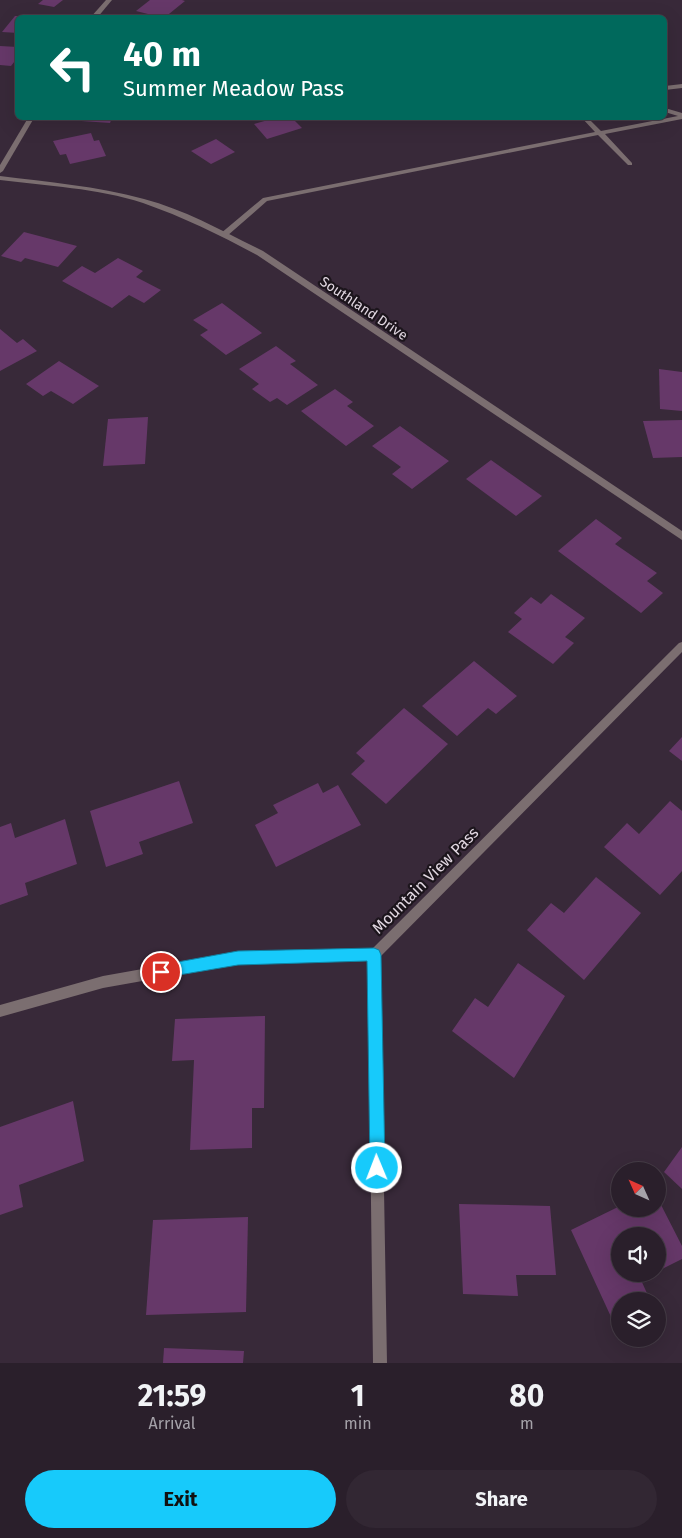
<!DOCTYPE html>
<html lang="en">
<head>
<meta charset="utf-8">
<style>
  :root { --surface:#2a1f2b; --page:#322733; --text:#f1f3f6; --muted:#a5a2a9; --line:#463d47; --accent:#17cafb }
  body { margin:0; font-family:"Fira Sans",sans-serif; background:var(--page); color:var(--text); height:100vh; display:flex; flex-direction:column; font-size:19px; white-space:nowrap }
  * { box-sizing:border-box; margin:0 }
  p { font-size:16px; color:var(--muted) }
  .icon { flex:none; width:28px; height:28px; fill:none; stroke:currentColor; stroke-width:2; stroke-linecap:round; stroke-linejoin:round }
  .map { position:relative; height:1363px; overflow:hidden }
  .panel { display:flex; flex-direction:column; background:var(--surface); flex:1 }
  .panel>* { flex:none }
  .top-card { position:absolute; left:15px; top:15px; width:652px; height:105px; border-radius:8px; box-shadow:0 5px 20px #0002,0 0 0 1px var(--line); background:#00695c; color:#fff; overflow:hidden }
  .needle { width:32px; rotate:315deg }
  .tools { position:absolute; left:611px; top:1162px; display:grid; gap:10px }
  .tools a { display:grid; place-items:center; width:55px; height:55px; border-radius:50%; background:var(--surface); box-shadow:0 5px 20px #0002,0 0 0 1px var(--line); font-size:25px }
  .pin { position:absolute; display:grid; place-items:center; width:42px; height:42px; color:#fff; margin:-21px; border:2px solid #fff; border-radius:50%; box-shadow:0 1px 5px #0007 }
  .me { position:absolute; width:55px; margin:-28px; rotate:359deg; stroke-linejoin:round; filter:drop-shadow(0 0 4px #0008) }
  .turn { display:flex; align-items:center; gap:18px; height:105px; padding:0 25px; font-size:22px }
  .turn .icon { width:65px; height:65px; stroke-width:2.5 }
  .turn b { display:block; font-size:35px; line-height:42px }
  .eta { display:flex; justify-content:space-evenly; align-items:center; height:85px; text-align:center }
  .eta b { font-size:30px; font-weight:700; line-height:35px }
  .cta { display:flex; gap:10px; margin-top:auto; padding:10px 25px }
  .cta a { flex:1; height:58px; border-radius:30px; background:var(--accent); color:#111; font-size:20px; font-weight:700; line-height:58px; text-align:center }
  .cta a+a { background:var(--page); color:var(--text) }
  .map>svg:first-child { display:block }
  .building { fill:#663869 }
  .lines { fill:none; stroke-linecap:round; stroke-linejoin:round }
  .lane { fill:#7b6e70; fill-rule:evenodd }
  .street { fill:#7b6e70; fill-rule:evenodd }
  .route { fill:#17cafb; stroke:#0f83a3 }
  .labels { text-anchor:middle; stroke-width:4.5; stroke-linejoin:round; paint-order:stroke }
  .far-street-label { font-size:14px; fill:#e2d8e2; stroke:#1c151c }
  .street-label { font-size:16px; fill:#e2d8e2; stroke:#1c151c }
</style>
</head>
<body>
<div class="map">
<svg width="682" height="1363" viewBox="0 0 682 1363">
  <rect width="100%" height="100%" fill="#382939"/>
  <g class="building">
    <path d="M43 0H63L54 7 38 4Z"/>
    <path d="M150 0H182L185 1 164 18 136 11Z"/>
    <path d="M15 16H18V33L2 32Z"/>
    <path d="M0 46 18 47V57L11 66 0 65Z"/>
    <path d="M68 118H112L110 123 67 120Z"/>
    <path d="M275 118H292L302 128 267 139 254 124Z"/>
    <path d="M91 133 94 141 99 140 106 156 70 164 66 154 60 155 53 141Z"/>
    <path d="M216 139 235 152 211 164 191 151Z"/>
    <path d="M24 232 77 246 58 267 25 258 21 262 1 256Z"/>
    <path d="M118 258 143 271 136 277 161 290 144 303 129 295 112 308 62 281 82 266 95 273Z"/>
    <path d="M222 303 262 333 226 355 200 335 208 330 193 320Z"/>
    <path d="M0 329 17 343 23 339 37 351 0 371Z"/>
    <path d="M276 346 296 361 290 364 318 385 287 405 277 398 270 402 252 389 259 384 239 369Z"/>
    <path d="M59 361 99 386 73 404 51 391 43 396 26 384Z"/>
    <path d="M659 369 682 372V411L660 409Z"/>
    <path d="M335 389 353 402 347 406 374 426 346 446 301 411Z"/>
    <path d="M148 417 145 464 103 466 108 419Z"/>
    <path d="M682 420V457L653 458 643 421Z"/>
    <path d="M400 426 449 461 412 489 392 474 401 467 372 446Z"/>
    <path d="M491 460 542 496 516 516 466 479Z"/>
    <path d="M596 519 622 538 615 544 657 573 647 581 663 593 641 613 558 551Z"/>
    <path d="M551 594 585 618 565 637 574 643 553 664 508 632 522 619 514 613 531 597 541 604Z"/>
    <path d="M474 661 517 696 496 714 488 708 457 736 422 706Z"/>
    <path d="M404 708 448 744 386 804 351 774 365 761 356 753Z"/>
    <path d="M682 737V761L669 751Z"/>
    <path d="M179 781 193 823 139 842 143 854 106 867 90 811Z"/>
    <path d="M318 783 323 793 338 785 361 825 276 867 255 825 278 813 273 805Z"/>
    <path d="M670 801 682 811V871L660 895 604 847 627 823 639 834Z"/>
    <path d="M65 819 77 864 25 883 28 895 0 905V827L11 823 15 838Z"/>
    <path d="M596 877 641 913 584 980 527 930 551 903 564 913Z"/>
    <path d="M518 963 565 996 514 1078 452 1031 475 998 488 1007Z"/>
    <path d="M265 1016 264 1108H252V1148L190 1150 194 1060 172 1061 175 1019Z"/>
    <path d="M73 1101 84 1161 19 1185 23 1207 0 1215V1127Z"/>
    <path d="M682 1147V1189L664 1172Z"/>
    <path d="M658 1199 682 1246V1259L658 1271V1236H620V1274H653L641 1280 650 1300 620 1301V1315L612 1319 571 1230 620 1206V1209H658Z"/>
    <path d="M459 1204 550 1206 556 1275H516L518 1296 463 1294Z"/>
    <path d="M248 1217 246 1312 146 1315 153 1220Z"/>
    <path d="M164 1348 244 1351 243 1363H163Z"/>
  </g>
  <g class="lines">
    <g class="lane">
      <path d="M682 84V88L665 90V86Z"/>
      <path d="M665 108 682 113V119L605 134 632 163V165H628L598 135 267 201 227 236 220 234 263 198 595 132 582 118H588L601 131 678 116 665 112Z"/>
    </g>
    <g class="street">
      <path d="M106 0H112L97 18H90Z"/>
      <path d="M28 118H34L3 171 0 173V165Z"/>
      <path d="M0 176C48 182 96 186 144 199 186 210 224 232 263 251L682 531V540L257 255C220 235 183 217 143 203 97 188 47 186 0 180Z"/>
      <path d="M682 642V652L380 957 387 1363H373L368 961 238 964 103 988 0 1017V1005L103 976 238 952 372 949 679 643Z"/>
    </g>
  </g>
  <path class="route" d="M374 948 379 950 381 955 385 1168 382 1174 377 1176 372 1174 370 1168 367 961 238 965 161 978 156 976 154 972 156 967 161 965 238 951Z"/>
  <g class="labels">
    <g class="far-street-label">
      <text transform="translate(364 308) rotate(34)" y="5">Southland Drive</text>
    </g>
    <g class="street-label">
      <text transform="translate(425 880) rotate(-45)" y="6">Mountain View Pass</text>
    </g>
  </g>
</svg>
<div class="tools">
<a><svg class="needle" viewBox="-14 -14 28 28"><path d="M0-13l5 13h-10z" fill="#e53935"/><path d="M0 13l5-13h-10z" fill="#a5a2a9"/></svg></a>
<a><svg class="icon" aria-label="sound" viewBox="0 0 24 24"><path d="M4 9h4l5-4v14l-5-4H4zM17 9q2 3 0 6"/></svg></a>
<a><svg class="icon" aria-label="layers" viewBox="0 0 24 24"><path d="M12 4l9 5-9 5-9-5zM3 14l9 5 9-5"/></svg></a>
</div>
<div class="pin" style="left:161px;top:972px;background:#d93025"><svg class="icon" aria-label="arrive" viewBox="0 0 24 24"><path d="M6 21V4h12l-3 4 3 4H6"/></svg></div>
<svg class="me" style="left:377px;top:1168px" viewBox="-20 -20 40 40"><circle r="17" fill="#17cafb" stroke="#fff" stroke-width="3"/><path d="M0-11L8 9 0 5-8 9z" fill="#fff"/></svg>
<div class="top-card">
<div class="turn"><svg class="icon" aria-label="left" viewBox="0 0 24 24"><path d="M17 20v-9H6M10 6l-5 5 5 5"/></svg><div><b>40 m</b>Summer Meadow Pass</div></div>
</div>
</div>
<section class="panel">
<div class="eta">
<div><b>21:59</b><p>Arrival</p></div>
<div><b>1</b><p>min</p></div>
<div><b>80</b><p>m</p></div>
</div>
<div class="cta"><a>Exit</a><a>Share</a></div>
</section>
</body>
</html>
